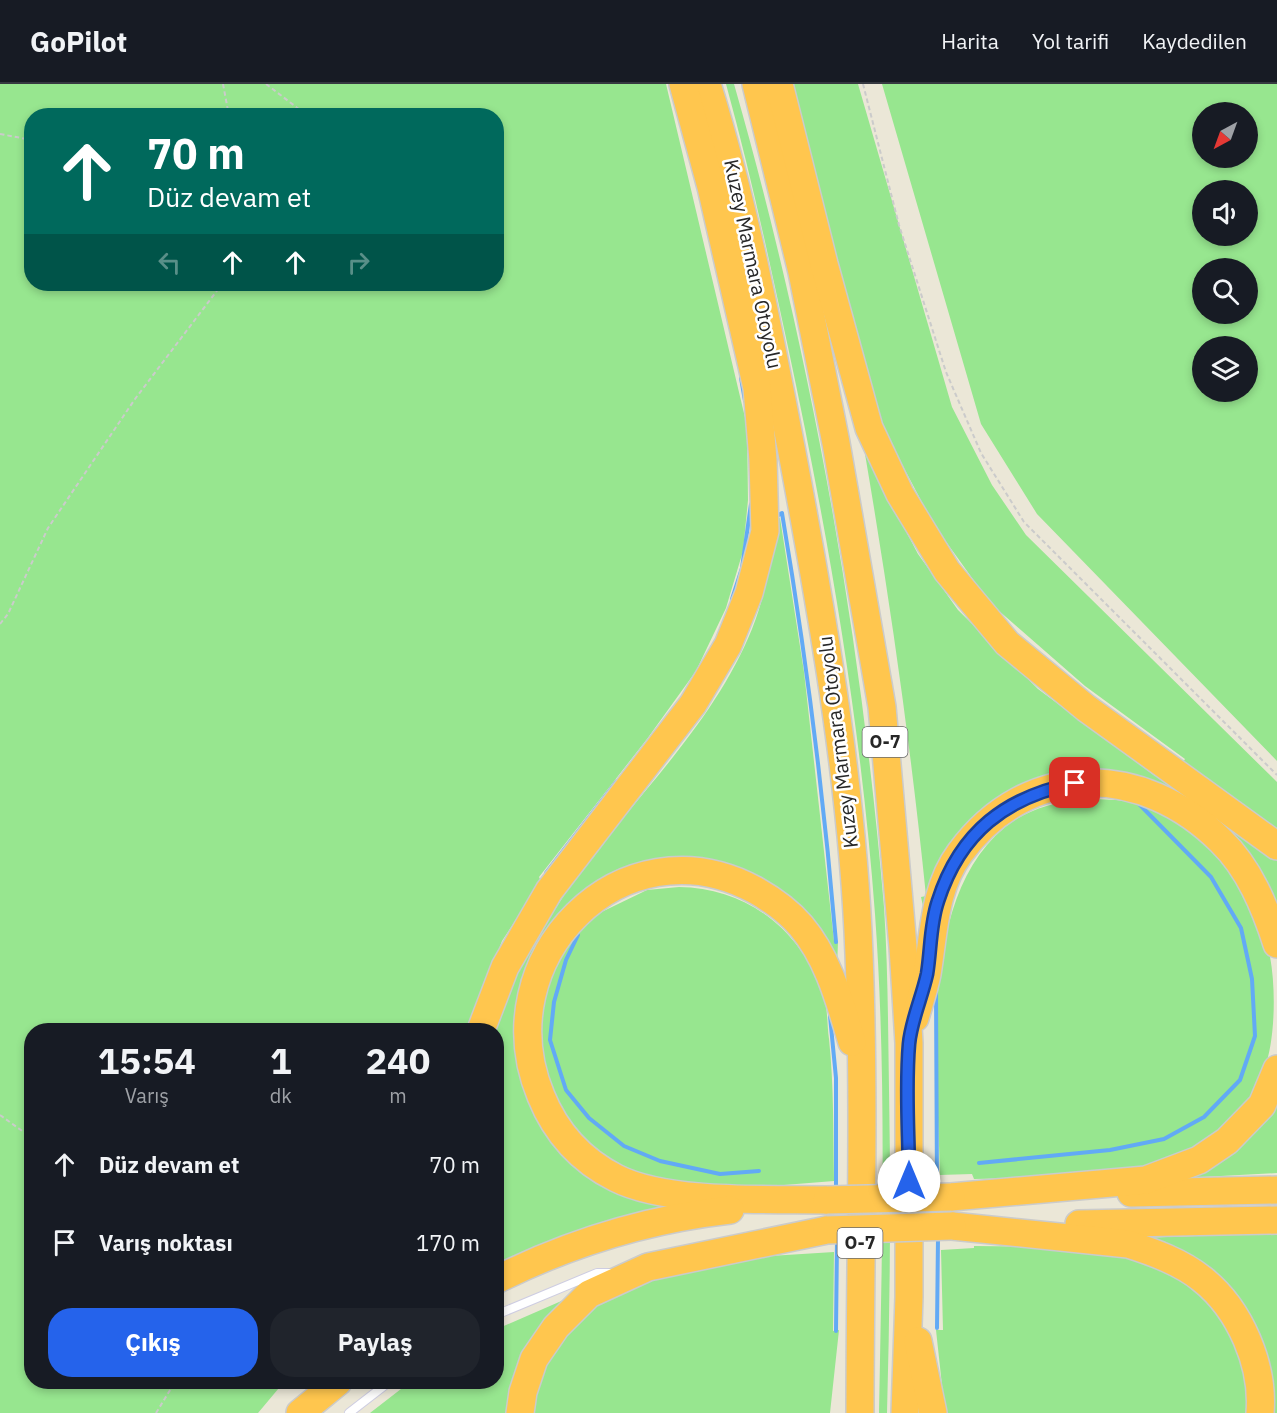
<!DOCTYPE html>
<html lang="tr">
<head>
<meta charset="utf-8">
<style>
  :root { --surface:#171b24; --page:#20242c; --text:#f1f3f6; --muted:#9ea1a6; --line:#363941; --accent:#2563eb }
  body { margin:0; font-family:"IBM Plex Sans",sans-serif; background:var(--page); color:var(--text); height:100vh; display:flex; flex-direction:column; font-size:22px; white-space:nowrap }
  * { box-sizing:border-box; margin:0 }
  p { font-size:20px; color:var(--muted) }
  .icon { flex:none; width:33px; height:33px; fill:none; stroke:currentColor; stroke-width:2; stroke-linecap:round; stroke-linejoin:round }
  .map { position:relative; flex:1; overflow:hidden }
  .side { position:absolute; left:24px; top:939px; width:480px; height:366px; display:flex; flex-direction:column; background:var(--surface); border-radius:24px; box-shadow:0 3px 9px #0003 }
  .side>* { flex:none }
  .hud { position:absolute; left:24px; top:24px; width:480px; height:183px; border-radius:24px; box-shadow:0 3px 9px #0003; background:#00695c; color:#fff; overflow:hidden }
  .needle { width:39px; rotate:221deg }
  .controls { position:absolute; left:1192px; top:18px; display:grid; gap:12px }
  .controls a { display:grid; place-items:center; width:66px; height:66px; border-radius:50%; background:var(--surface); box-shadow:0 3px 9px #0003; font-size:30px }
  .pin { position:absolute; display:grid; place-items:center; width:51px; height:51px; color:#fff; margin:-26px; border-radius:12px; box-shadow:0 3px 9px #0006 }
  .me { position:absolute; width:66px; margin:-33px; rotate:0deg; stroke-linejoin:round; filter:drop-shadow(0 0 4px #0008) }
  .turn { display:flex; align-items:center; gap:21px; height:126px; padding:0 24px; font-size:27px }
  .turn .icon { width:78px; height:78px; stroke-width:2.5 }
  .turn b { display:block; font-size:42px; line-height:51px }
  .lanes { display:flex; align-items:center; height:57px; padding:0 24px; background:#0003; justify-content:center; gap:30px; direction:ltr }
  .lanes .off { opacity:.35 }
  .eta { display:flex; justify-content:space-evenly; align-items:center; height:102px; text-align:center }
  .eta b { font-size:36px; font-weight:800; line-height:42px }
  .primary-button { display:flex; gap:12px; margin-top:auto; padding:12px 24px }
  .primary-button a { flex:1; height:69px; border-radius:24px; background:var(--accent); color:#fff; font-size:24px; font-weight:800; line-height:69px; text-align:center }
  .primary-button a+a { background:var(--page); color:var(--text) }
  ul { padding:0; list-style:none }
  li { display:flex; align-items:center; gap:18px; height:78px; padding:0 24px }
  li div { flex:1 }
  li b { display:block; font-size:22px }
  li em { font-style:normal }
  header { display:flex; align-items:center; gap:36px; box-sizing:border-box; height:84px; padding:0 30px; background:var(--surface); border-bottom:2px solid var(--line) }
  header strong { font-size:28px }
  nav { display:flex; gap:33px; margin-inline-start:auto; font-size:21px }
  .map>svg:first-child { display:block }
  .green { fill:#97e68f; fill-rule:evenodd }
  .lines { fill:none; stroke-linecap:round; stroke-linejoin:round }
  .stream { stroke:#62aaf5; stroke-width:4 }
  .lane-casing { stroke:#cecde2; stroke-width:10 }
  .highway-casing { stroke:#cbcbcb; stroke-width:30 }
  .path { stroke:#cbcbcb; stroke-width:2; stroke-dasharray:4.5 3; stroke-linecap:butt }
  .lane { stroke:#fff; stroke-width:8 }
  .highway { stroke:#ffc64e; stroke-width:27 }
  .highway-bridge-casing { stroke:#cbcbcb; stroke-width:30; stroke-linecap:butt }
  .highway-bridge { stroke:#ffc64e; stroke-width:27 }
  .route-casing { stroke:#184099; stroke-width:15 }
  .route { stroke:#2563eb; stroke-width:10 }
  .labels { text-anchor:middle; stroke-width:5; stroke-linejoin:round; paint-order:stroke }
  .shield { fill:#fff; stroke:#686868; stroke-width:1.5 }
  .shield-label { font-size:18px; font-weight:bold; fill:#272727 }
  .street-label { font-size:20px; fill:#272727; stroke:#fff }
</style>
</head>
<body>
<header>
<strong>GoPilot</strong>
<nav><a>Harita</a><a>Yol tarifi</a><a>Kaydedilen</a></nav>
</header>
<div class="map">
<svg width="1277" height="1329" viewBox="0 0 1277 1329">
  <rect width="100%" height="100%" fill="#ebe7d7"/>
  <g class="green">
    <path d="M0 0H666L747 342 748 416 743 467 726 524 696 587 647 655 539 793 541 797 502 857 467 946H32V1298H284L258 1329H0ZM32 32H496V200H32Z"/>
    <path d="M726 0H734C810 265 861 548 884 823 888 883 888 944 889 1005 891 1113 890 1221 887 1329H879C882 1163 887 996 875 830 861 639 828 450 788 263 769 175 750 87 726 0Z"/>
    <path d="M790 0H858L952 323 992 401 1026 451 1277 698V748L1182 680 1185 675 1085 602 990 519 934 441 878 335Z"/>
    <path d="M882 0H1277V677L1037 430 981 340ZM1203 28H1248V74H1203ZM1203 106H1248V152H1203ZM1203 184H1248V230H1203ZM1203 262H1248V308H1203Z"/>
    <path d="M865 370 918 470 958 526 1038 605 1155 692 1159 687 1277 777V837L1173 714 1020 703 925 831 921 813 926 812C911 663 890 517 865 370Z"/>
    <path d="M780 434 804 588 834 857 838 858 837 883C824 865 802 825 787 811 782 807 774 803 768 799 710 764 642 770 586 806L588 810 527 893 521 894 515 940 518 979 532 1025 673 1123 497 1181 496 946H492L533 851 537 854C551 832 564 810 579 789 638 710 714 639 752 545 766 510 772 472 777 435Z"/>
    <path d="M1079 715C1106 715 1139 715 1164 728 1212 753 1249 805 1266 856 1276 888 1276 941 1268 973 1261 1004 1234 1039 1207 1056 1188 1068 1164 1080 1141 1085 1125 1088 1108 1088 1091 1089 1052 1092 1013 1094 974 1095L972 1090 940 1091C938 987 916 818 1004 744 1025 726 1053 719 1079 715Z"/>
    <path d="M679 803C748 804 803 847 824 914 828 926 827 942 829 955 834 1002 833 1049 834 1097L748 1104 689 1102 640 1094 611 1081 565 1038 545 999 538 916 559 870 585 836 647 806Z"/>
    <path d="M1277 1006V1089L1165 1095Z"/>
    <path d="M1277 1149V1329H1269L1256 1257 1139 1154Z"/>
    <path d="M974 1162 1072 1163 1135 1173 1172 1188 1204 1214 1226 1238 1242 1273 1249 1329H945L936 1246H943L941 1166 974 1164Z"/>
    <path d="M834 1168 833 1247 839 1246 830 1329H527L538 1284 589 1221 655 1187 725 1175Z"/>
    <path d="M582 1208 509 1329H370L410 1298H496L497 1245Z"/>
  </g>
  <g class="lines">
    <g class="stream">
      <path d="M741 294 745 317"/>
      <path d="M775 433 782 429C806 571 824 713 836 858"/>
      <path d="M732 515 742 484 751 420"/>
      <path d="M546 789 617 697"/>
      <path d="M578 851 566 876 554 918 550 956 566 1006 589 1034 624 1062 660 1077 720 1090 759 1087"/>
      <path d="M936 905 937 1104"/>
      <path d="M830 932 836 994V1107"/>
      <path d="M979 1079 1110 1066 1164 1055 1204 1033 1240 996 1255 952 1252 895 1241 844 1211 793 1139 720"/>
      <path d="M937 1244 938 1154"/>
      <path d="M836 1247 837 1156"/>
    </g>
    <defs>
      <g id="lane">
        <path d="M496 1231 597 1189H610"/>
        <path d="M349 1329 389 1298"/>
      </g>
      <g id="highway">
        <path d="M707 0C747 129 772 262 797 395 826 552 853 710 859 870 865 1023 860 1176 860 1329"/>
        <path d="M756 0 802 188 836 359 882 623 903 863 909 959V1213L905 1329"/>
        <path d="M779 0 824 180 869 344 900 410 947 487 1007 559 1086 624 1277 762"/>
        <path d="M915 934C919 920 924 905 927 890 934 849 934 804 960 769 1028 676 1143 679 1221 757 1249 784 1265 823 1277 860"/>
        <path d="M481 946 505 883 549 807 693 620 728 561 749 509 765 447 763 376 757 304 711 103 683 0"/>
        <path d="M1131 1109 1277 1106"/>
        <path d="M951 1113 1146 1096 1199 1076 1227 1057 1262 1021 1277 985"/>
        <path d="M827 1116C769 1115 667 1120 616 1094 580 1076 556 1049 541 1012 484 875 622 734 755 806 771 815 789 828 801 842 829 875 840 919 852 958"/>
        <path d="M1079 1140 1277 1136"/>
        <path d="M952 1142 1128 1160C1153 1168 1181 1178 1202 1195 1240 1225 1264 1281 1260 1329"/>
        <path d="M496 1196C570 1159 649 1135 730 1126"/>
        <path d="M918 1257 933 1329"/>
        <path d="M300 1329 338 1298"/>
        <path d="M520 1329 523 1308 534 1275 556 1243 589 1210 648 1183 827 1146"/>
      </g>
    </defs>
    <use href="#lane" class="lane-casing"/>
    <use href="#highway" class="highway-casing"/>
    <g class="path">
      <path d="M223 0 229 32"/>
      <path d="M266 0 308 32"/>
      <path d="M863 0 899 141 946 288 981 369 1024 438 1277 691"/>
      <path d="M0 50 32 56"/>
      <path d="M0 540 8 530 48 444 135 315 222 200"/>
      <path d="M0 1031 32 1054"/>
      <path d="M156 1329 175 1298"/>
    </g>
    <use href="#lane" class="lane"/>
    <use href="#highway" class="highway"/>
    <defs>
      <g id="highway-bridge">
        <path d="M827 1116 951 1113"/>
        <path d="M827 1146 952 1142"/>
      </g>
    </defs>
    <use href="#highway-bridge" class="highway-bridge-casing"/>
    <use href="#highway-bridge" class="highway-bridge"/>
  </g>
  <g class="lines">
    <defs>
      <path id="route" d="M909 1097C909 1052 905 1005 909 960 911 937 922 913 927 890 931 866 930 840 938 817 960 748 1006 713 1075 699"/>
    </defs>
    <use href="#route" class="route-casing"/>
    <use href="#route" class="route"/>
  </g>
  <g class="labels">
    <g class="shield">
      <rect x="862.5" y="643" width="45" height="30" rx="4.5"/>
      <rect x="837.5" y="1144" width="45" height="30" rx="4.5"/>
    </g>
    <g class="shield-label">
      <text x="885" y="664">O-7</text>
      <text x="860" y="1165">O-7</text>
    </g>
    <g class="street-label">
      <text transform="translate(753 180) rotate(78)" y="7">Kuzey Marmara Otoyolu</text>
      <text transform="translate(838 658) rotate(-97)" y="7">Kuzey Marmara Otoyolu</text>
    </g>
  </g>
</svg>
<div class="controls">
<a><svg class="needle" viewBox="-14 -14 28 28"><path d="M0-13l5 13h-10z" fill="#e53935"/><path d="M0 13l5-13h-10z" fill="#9ea1a6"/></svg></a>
<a><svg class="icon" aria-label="sound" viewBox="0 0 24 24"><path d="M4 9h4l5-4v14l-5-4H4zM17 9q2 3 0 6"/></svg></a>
<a><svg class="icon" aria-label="search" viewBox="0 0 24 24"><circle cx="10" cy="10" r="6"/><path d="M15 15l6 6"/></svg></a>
<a><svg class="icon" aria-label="layers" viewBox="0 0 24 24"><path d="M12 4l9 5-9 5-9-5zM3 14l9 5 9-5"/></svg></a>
</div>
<div class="pin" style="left:1075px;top:699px;background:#d93025"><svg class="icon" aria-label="arrive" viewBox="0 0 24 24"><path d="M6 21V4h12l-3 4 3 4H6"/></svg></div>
<svg class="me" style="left:909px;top:1097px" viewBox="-20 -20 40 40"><circle r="19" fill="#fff"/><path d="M0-13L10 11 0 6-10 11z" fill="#2563eb"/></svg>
<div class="hud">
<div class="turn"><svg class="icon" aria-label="ahead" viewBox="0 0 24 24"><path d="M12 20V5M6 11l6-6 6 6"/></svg><div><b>70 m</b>Düz devam et</div></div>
<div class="lanes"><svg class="icon off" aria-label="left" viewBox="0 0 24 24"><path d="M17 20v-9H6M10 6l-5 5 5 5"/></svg><svg class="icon" aria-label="ahead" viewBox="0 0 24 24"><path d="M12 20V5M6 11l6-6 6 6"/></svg><svg class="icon" aria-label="ahead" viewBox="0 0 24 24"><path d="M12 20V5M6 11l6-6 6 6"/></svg><svg class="icon off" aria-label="right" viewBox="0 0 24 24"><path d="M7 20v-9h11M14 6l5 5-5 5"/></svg></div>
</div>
<section class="side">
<div class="eta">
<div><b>15:54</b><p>Varış</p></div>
<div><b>1</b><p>dk</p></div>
<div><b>240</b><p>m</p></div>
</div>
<ul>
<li><svg class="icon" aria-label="ahead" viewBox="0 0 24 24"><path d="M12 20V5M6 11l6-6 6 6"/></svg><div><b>Düz devam et</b></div><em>70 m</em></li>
<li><svg class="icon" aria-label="arrive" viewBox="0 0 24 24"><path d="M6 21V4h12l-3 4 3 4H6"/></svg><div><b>Varış noktası</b></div><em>170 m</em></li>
</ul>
<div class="primary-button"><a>Çıkış</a><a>Paylaş</a></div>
</section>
</div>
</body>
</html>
